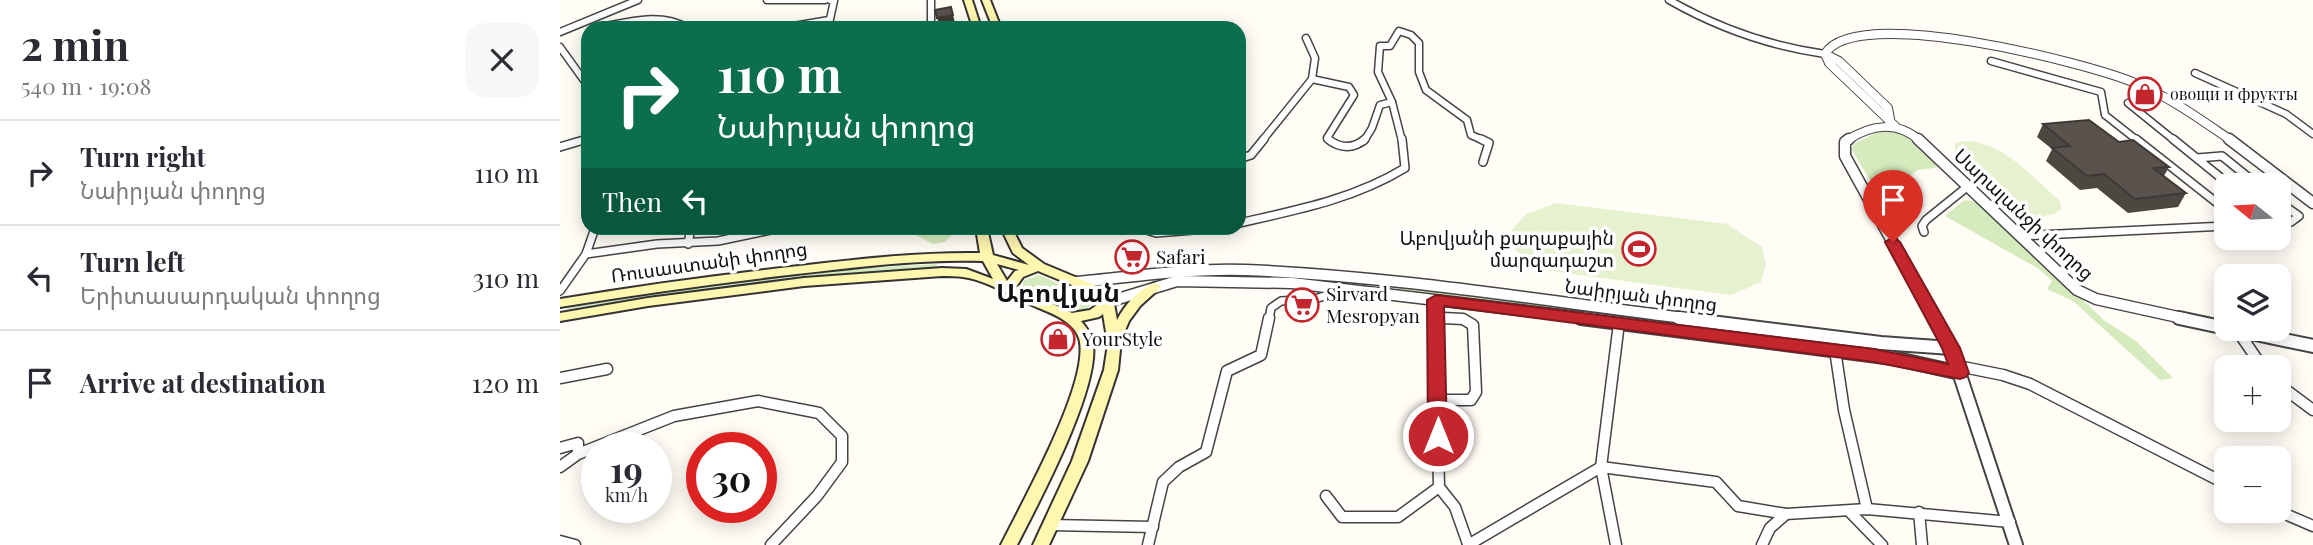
<!DOCTYPE html>
<html lang="en">
<head>
<meta charset="utf-8">
<style>
  :root { --surface:#fff; --page:#f7f7f7; --text:#2b2b33; --muted:#7c7c81; --line:#e1e1e2 }
  body { margin:0; font-family:"Playfair Display","Noto Sans Armenian",serif; background:var(--page); color:var(--text); height:100vh; display:flex; flex-direction:column; font-size:26px; white-space:nowrap }
  * { box-sizing:border-box; margin:0 }
  p { font-size:23px; color:var(--muted) }
  .icon { flex:none; width:38px; height:38px; fill:none; stroke:currentColor; stroke-width:2; stroke-linecap:round; stroke-linejoin:round }
  .map { position:relative; flex:1; overflow:hidden }
  .side { display:flex; flex-direction:column; background:var(--surface); width:560px }
  .side>* { flex:none }
  .banner { position:absolute; left:21px; top:21px; width:665px; height:214px; border-radius:21px; box-shadow:0 4px 18px #0003; background:#0b6e4f; color:#fff; overflow:hidden }
  .needle { width:46px; rotate:288deg }
  .fabs { position:absolute; left:1654px; top:173px; display:grid; gap:14px }
  .fabs a { display:grid; place-items:center; width:77px; height:77px; border-radius:14px; background:var(--surface); box-shadow:0 4px 18px #0003; font-size:35px }
  .speed { position:absolute; left:21px; top:432px; display:flex; gap:14px; font-size:35px; font-weight:700; text-align:center }
  .speed>* { display:grid; place-content:center; width:91px; height:91px; border-radius:50%; background:var(--surface); box-shadow:0 4px 18px #0003; line-height:1 }
  .speed small { font-size:18px; font-weight:400 }
  .speed .limit { border:10px solid #d22; background:#fff; color:#111 }
  .pin { position:absolute; display:grid; place-items:center; width:60px; height:60px; color:#fff; margin:-72px -30px; border-radius:50% 50% 50% 0; rotate:-45deg; box-shadow:0 0 7px #0007 }
  .pin .icon { rotate:45deg }
  .me { position:absolute; width:77px; margin:-38px; rotate:0deg; stroke-linejoin:round; filter:drop-shadow(0 0 5px #0008) }
  .turn { display:flex; align-items:center; gap:24px; height:147px; padding:0 21px; font-size:32px }
  .turn .icon { width:91px; height:91px; stroke-width:2.5 }
  .turn b { display:block; font-size:49px; line-height:60px }
  .then { display:flex; align-items:center; height:66px; padding:0 21px; background:#0003; gap:14px; font-size:26px }
  .round { display:grid; place-items:center; flex:none; width:74px; height:74px; border-radius:21px; background:var(--page) }
  .overview { display:flex; align-items:center; justify-content:space-between; height:119px; padding:0 21px }
  h1 { font-size:42px; font-weight:700; line-height:52px }
  ul { padding:0; list-style:none }
  li { display:flex; align-items:center; gap:21px; height:105px; padding:0 21px; border-top:2px solid var(--line) }
  li div { flex:1 }
  li b { display:block; font-size:26px }
  li em { font-style:normal }
  main { display:flex; flex:1; min-height:0 }
  .map>svg:first-child { display:block }
  .green { fill:#d5ebbd }
  .pitch { fill:#e6f2cf }
  .lines { fill:none; stroke-linecap:round; stroke-linejoin:round }
  .minor-far2-casing { stroke:#444; stroke-width:9 }
  .minor-far1-casing { stroke:#444; stroke-width:10 }
  .minor-casing { stroke:#444; stroke-width:13 }
  .tertiary-far2-casing { stroke:#444; stroke-width:10 }
  .tertiary-far1-casing { stroke:#444; stroke-width:13 }
  .tertiary-casing { stroke:#444; stroke-width:16 }
  .secondary-casing { stroke:#333; stroke-width:4 }
  .minor-far2 { stroke:#fff; stroke-width:6 }
  .minor-far1 { stroke:#fff; stroke-width:7 }
  .minor { stroke:#fff; stroke-width:10 }
  .tertiary-far2 { stroke:#fff; stroke-width:8 }
  .tertiary-far1 { stroke:#fff; stroke-width:10 }
  .tertiary { stroke:#fff; stroke-width:12 }
  .secondary { fill:#fff6b0; fill-rule:evenodd }
  .wall { fill:#4d4742 }
  .shaded-wall { fill:#3f3936 }
  .building { fill:#5a524d; stroke:#3f3936; stroke-width:2 }
  .route { fill:#c4262e; stroke:#7f191e; stroke-width:2 }
  .labels { text-anchor:middle; stroke-width:7; stroke-linejoin:round; paint-order:stroke }
  .far-poi-label { font-size:16px; fill:#111; stroke:#fff; text-anchor:start }
  .street-label { font-size:19px; fill:#111; stroke:#fff }
  .poi-label { font-size:19px; fill:#111; stroke:#fff; text-anchor:start }
  .district-label { font-size:26px; font-weight:bold; fill:#111; stroke:#fff }
</style>
</head>
<body>
<main>
<section class="side">
<div class="overview"><div><h1>2 min</h1><p>540 m · 19:08</p></div><a class="round"><svg class="icon" aria-label="close" viewBox="0 0 24 24"><path d="M6 6l12 12M18 6L6 18"/></svg></a></div>
<ul>
<li><svg class="icon" aria-label="right" viewBox="0 0 24 24"><path d="M7 20v-9h11M14 6l5 5-5 5"/></svg><div><b>Turn right</b><p>Նաիրյան փողոց</p></div><em>110 m</em></li>
<li><svg class="icon" aria-label="left" viewBox="0 0 24 24"><path d="M17 20v-9H6M10 6l-5 5 5 5"/></svg><div><b>Turn left</b><p>Երիտասարդական փողոց</p></div><em>310 m</em></li>
<li><svg class="icon" aria-label="arrive" viewBox="0 0 24 24"><path d="M6 21V4h12l-3 4 3 4H6"/></svg><div><b>Arrive at destination</b></div><em>120 m</em></li>
</ul>
</section>
<div class="map">
<svg width="1753" height="545" viewBox="0 0 1753 545">
  <rect width="100%" height="100%" fill="#fffdf5"/>
  <g class="green">
    <path d="M1323 129 1346 132 1381 167 1358 170 1319 196 1292 150 1294 144Z"/>
    <path d="M1404 200 1417 202 1426 209 1545 321 1576 341 1613 378 1600 380 1513 301 1487 289 1492 281 1479 269 1385 216Z"/>
    <path d="M342 228H382L393 234 385 242 373 244Z"/>
    <path d="M377 264 376 268 232 277 6 310 8 308C130 286 253 270 377 264Z"/>
    <path d="M645 274 725 276 800 282 1333 350 1334 353 801 284Z"/>
    <path d="M479 275 533 299 534 302 528 308 517 311 462 287 464 280Z"/>
  </g>
  <g class="pitch">
    <path d="M1402 141C1442 139 1473 178 1501 202V209C1468 237 1417 175 1395 154V143Z"/>
    <path d="M996 203 1167 224 1202 247 1206 264 1201 282 1171 295 982 270 955 250 952 230 966 214Z"/>
  </g>
  <g class="lines">
    <defs>
      <g id="minor-far2">
        <path d="M207 0H265"/>
        <path d="M371 0V28"/>
        <path d="M1109 0C1158 28 1209 46 1265 54"/>
        <path d="M35 28C66 23 99 11 128 28"/>
        <path d="M222 28 269 20"/>
        <path d="M268 28 274 1 270 0"/>
        <path d="M0 32 78 0"/>
        <path d="M0 47 28 86"/>
        <path d="M1431 61 1541 92 1545 115 1578 141"/>
        <path d="M1635 73 1726 114 1753 134"/>
        <path d="M752 79 789 87 794 95 767 138 770 141"/>
        <path d="M1568 103 1615 141"/>
        <path d="M21 141 28 139"/>
        <path d="M702 141 752 79 755 58 746 38"/>
        <path d="M804 141 812 128 820 105 832 102"/>
        <path d="M842 141 832 102 818 72 820 46H830L839 31 851 35 859 43V72L866 90 907 120 911 135 925 141"/>
      </g>
      <g id="minor-far1">
        <path d="M768 139C780 149 794 149 805 139"/>
        <path d="M921 139 929 143 923 162"/>
        <path d="M1576 139 1666 210"/>
        <path d="M1613 139 1671 186"/>
        <path d="M0 147 27 139"/>
        <path d="M1637 158 1662 156 1699 186"/>
        <path d="M679 159 691 155 704 139"/>
        <path d="M1718 201 1739 216 1731 222 1718 224"/>
        <path d="M679 223C737 210 794 199 845 168L842 139"/>
        <path d="M580 228 596 233 659 228"/>
        <path d="M1364 232 1362 226 1366 220 1407 187"/>
        <path d="M1459 236 1666 226"/>
        <path d="M128 244 131 228"/>
        <path d="M26 254 97 244 158 241 220 228"/>
        <path d="M0 291 26 254 35 228"/>
        <path d="M875 300V319"/>
        <path d="M876 317 903 319"/>
        <path d="M709 319 711 308 721 301 755 299 783 290"/>
      </g>
      <g id="minor">
        <path d="M1677 330 1703 368"/>
        <path d="M1275 350 1284 410 1307 509"/>
        <path d="M1398 366 1443 375 1470 384 1666 484"/>
        <path d="M0 378 47 369"/>
        <path d="M1718 384 1753 410"/>
        <path d="M878 400H911L916 392 913 325 903 319 883 318"/>
        <path d="M0 448 18 443V454"/>
        <path d="M0 467 18 454 114 416 198 401 259 413 282 436V462L257 496 211 545"/>
        <path d="M879 487 895 507 908 544"/>
        <path d="M766 496 782 517H838L879 487 875 318"/>
        <path d="M1289 511 1322 545"/>
        <path d="M1718 511 1753 526"/>
        <path d="M1359 512 1362 545"/>
        <path d="M490 525 593 527"/>
        <path d="M0 541 15 545"/>
        <path d="M588 545 603 482 619 467 646 452 667 371 701 355 709 318"/>
        <path d="M908 545 1041 467 1059 323"/>
        <path d="M1056 545 1041 467 1156 482 1178 506 1226 514 1307 509 1450 522"/>
        <path d="M1202 545 1210 528 1226 514"/>
      </g>
      <g id="tertiary-far2">
        <path d="M1265 54C1294 3 1528 63 1575 83 1610 97 1641 120 1672 141"/>
        <path d="M1265 54 1269 63 1336 127"/>
        <path d="M1265 54 1279 61 1328 108 1330 119"/>
        <path d="M1286 141C1310 125 1337 120 1360 141"/>
      </g>
      <g id="tertiary-far1">
        <path d="M1289 139 1285 142V156L1375 319"/>
        <path d="M1358 139 1517 290 1536 299 1627 319"/>
        <path d="M1669 139 1753 203"/>
        <path d="M516 282C572 277 629 268 685 270 835 276 984 301 1132 319"/>
        <path d="M548 302 617 281 732 283 1035 319"/>
      </g>
      <g id="tertiary">
        <path d="M1021 318 1333 358 1400 373"/>
        <path d="M1119 318 1321 343 1391 348"/>
        <path d="M1374 318 1391 348 1456 545"/>
        <path d="M1619 318 1666 328"/>
        <path d="M1672 329 1753 346"/>
      </g>
      <g id="secondary">
        <path d="M404 0H412L421 28H413Z"/>
        <path d="M422 0H430L441 28H433Z"/>
        <path d="M416 228H427L433 255 469 265 453 253 441 228H452L462 248 484 264 544 289 553 298 557 320C565 305 578 289 595 283L601 287 580 306 569 321 561 340 558 370 528 461 489 545H473L512 461 544 370 548 344 543 314 539 317 521 321C525 326 530 332 532 339 544 381 478 504 457 545H441C461 504 532 379 519 338 512 318 484 311 467 303 448 294 425 280 403 277 396 276 389 276 382 276L244 286 88 306 0 321V313L88 298 244 278 382 268 406 269 433 279 423 261C361 259 299 267 237 274 158 283 79 294 0 307V299C79 286 159 275 239 266 299 259 360 252 420 253ZM437 264 459 270 455 271 447 281ZM478 271 536 295 541 299V302L530 310 512 313 456 287 463 277Z"/>
      </g>
    </defs>
    <use href="#minor-far2" class="minor-far2-casing"/>
    <use href="#minor-far1" class="minor-far1-casing"/>
    <use href="#minor" class="minor-casing"/>
    <use href="#tertiary-far2" class="tertiary-far2-casing"/>
    <use href="#tertiary-far1" class="tertiary-far1-casing"/>
    <use href="#tertiary" class="tertiary-casing"/>
    <use href="#secondary" class="secondary-casing"/>
    <use href="#minor-far2" class="minor-far2"/>
    <use href="#minor-far1" class="minor-far1"/>
    <use href="#minor" class="minor"/>
    <use href="#tertiary-far2" class="tertiary-far2"/>
    <use href="#tertiary-far1" class="tertiary-far1"/>
    <use href="#tertiary" class="tertiary"/>
    <use href="#secondary" class="secondary"/>
  </g>
  <path class="wall" d="M1483 124 1559 142 1609 167 1604 176 1626 193 1618 207 1568 213 1537 188 1520 190 1486 161 1492 149 1477 137Z"/>
  <path class="shaded-wall" d="M391 7 395 23 380 26 377 18Z"/>
  <g class="building">
    <path d="M391 7 393 15 377 18 375 10Z"/>
    <path d="M1529 120 1559 142 1573 140 1609 167 1593 168 1626 193 1575 199 1544 174 1527 176 1492 148 1510 146 1483 124Z"/>
  </g>
  <path class="route" d="M1333 237 1340 242 1400 348 1409 373 1406 377 1400 379 1314 362 884 306 887 436 885 441 878 443 871 441 868 436 867 300 876 295 1314 349 1388 364 1382 348 1325 242Z"/>
  <defs>
    <symbol id="shop-ring" viewBox="-11 -11 22 22"><circle r="9.5" fill="#fff" stroke="#c4262e" stroke-width="1.5"/><path d="M-5-2.5h2.3a2.7 3.5 0 0 1 5.4 0H5L5.5 6h-11ZM-1.5-2.5h3a1.5 2.3 0 0 0-3 0Z" fill="#c4262e"/></symbol>
    <symbol id="stadium-ring" viewBox="-11 -11 22 22"><circle r="9.5" fill="#fff" stroke="#c4262e" stroke-width="1.5"/><path d="M0-5a6.5 5 0 1 0 0 10a6.5 5 0 1 0 0-10ZM-3.5-1.8h7v3.6h-7Z" fill="#c4262e"/></symbol>
    <symbol id="supermarket-ring" viewBox="-11 -11 22 22"><circle r="9.5" fill="#fff" stroke="#c4262e" stroke-width="1.5"/><path d="M-6-5.5h2.5l.6 2H6L4.5 2H-2.5L-4.4-4H-6ZM-1.5 3.2a1.3 1.3 0 1 0 .1 0ZM3 3.2a1.3 1.3 0 1 0 .1 0Z" fill="#c4262e"/></symbol>
  </defs>
  <g fill-rule="evenodd">
    <use href="#shop-ring" x="1566" y="75" width="38" height="38"/>
    <use href="#stadium-ring" x="1060" y="230" width="38" height="38"/>
    <use href="#supermarket-ring" x="553" y="238" width="38" height="38"/>
    <use href="#supermarket-ring" x="723" y="286" width="38" height="38"/>
    <use href="#shop-ring" x="479" y="320" width="38" height="38"/>
  </g>
  <g class="labels">
    <g class="far-poi-label">
      <text x="1610" y="100">овощи и фрукты</text>
    </g>
    <g class="street-label">
      <text transform="translate(1464 214) rotate(43)" y="7">Սարալանջի փողոց</text>
      <text transform="translate(149 262) rotate(-8)" y="7">Ռուսաստանի փողոց</text>
      <text transform="translate(1081 295) rotate(7)" y="7">Նաիրյան փողոց</text>
    </g>
    <g class="poi-label">
      <text x="1054" y="245" text-anchor="end">Աբովյանի քաղաքային<tspan x="1054" dy="22">մարզադաշտ</tspan></text>
      <text x="596" y="264">Safari</text>
      <text x="766" y="301">Sirvard<tspan x="766" dy="22">Mesropyan</tspan></text>
      <text x="522" y="346">YourStyle</text>
    </g>
    <g class="district-label">
      <text x="498" y="302">Աբովյան</text>
    </g>
  </g>
</svg>
<div class="fabs">
<a><svg class="needle" viewBox="-14 -14 28 28"><path d="M0-13l5 13h-10z" fill="#e53935"/><path d="M0 13l5-13h-10z" fill="#7c7c81"/></svg></a>
<a><svg class="icon" aria-label="layers" viewBox="0 0 24 24"><path d="M12 4l9 5-9 5-9-5zM3 14l9 5 9-5"/></svg></a>
<a>+</a>
<a>−</a>
</div>
<div class="speed"><div>19<small>km/h</small></div><div class="limit">30</div></div>
<div class="pin" style="left:1333px;top:242px;background:#d93025"><svg class="icon" aria-label="arrive" viewBox="0 0 24 24"><path d="M6 21V4h12l-3 4 3 4H6"/></svg></div>
<svg class="me" style="left:878px;top:436px" viewBox="-20 -20 40 40"><circle r="17" fill="#c4262e" stroke="#fff" stroke-width="3"/><path d="M0-11L8 9 0 5-8 9z" fill="#fff"/></svg>
<div class="banner">
<div class="turn"><svg class="icon" aria-label="right" viewBox="0 0 24 24"><path d="M7 20v-9h11M14 6l5 5-5 5"/></svg><div><b>110 m</b>Նաիրյան փողոց</div></div>
<div class="then">Then<svg class="icon" aria-label="left" viewBox="0 0 24 24"><path d="M17 20v-9H6M10 6l-5 5 5 5"/></svg></div>
</div>
</div>
</main>
</body>
</html>
